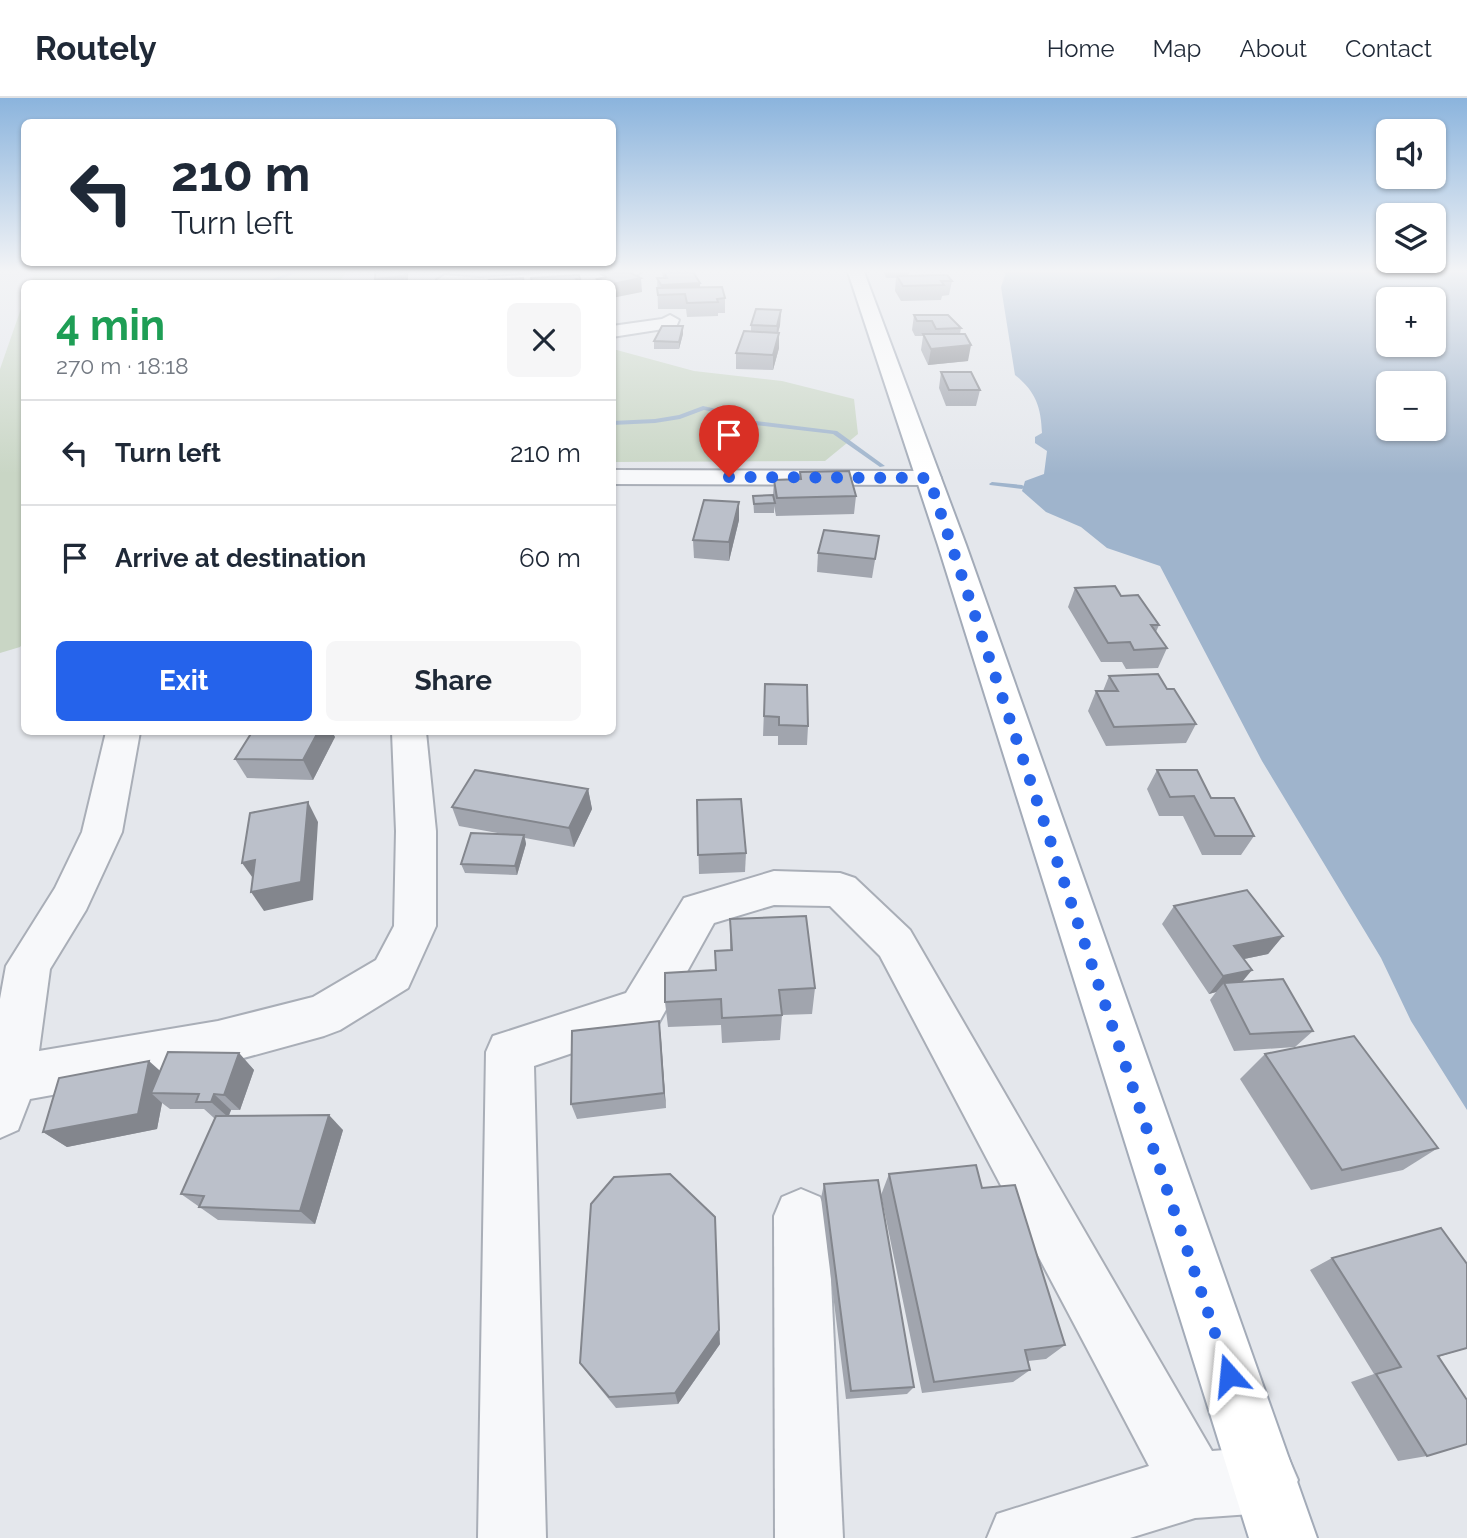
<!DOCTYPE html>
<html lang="en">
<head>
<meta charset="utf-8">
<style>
  :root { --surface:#fff; --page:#f6f6f7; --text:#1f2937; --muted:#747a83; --line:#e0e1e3; --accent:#2563eb }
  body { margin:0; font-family:Raleway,sans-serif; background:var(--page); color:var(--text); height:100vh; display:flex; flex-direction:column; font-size:26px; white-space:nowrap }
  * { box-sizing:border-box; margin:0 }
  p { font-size:23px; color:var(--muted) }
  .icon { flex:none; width:38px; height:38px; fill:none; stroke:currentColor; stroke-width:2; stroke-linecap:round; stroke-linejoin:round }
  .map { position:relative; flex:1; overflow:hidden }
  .details { position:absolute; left:21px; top:182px; width:595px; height:455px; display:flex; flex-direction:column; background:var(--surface); border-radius:10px; box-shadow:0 2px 5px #0004 }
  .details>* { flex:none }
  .top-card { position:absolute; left:21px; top:21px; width:595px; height:147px; border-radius:10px; box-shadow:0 2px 5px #0004; background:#fff; color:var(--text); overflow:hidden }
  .buttons { position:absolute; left:1376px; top:21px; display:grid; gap:14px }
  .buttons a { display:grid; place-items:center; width:70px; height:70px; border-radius:10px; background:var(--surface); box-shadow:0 2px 5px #0004; font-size:35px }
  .pin { position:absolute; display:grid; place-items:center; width:60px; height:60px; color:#fff; margin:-72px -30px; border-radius:50% 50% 50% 0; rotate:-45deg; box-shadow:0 0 7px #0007 }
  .pin .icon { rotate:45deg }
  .me { position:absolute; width:77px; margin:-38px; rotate:342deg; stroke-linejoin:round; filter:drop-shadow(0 0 5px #0008) }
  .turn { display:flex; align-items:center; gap:24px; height:147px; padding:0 35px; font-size:32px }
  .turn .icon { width:91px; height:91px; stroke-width:2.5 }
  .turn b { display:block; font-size:49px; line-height:60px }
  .round { display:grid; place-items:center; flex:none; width:74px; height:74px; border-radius:10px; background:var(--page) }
  .overview { display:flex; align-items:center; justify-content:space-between; height:119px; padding:0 35px }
  h1 { font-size:42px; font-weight:700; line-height:52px; color:#1e9e55 }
  .primary-button { display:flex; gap:14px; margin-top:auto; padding:14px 35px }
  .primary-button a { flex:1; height:80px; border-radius:10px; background:var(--accent); color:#fff; font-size:28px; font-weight:700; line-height:80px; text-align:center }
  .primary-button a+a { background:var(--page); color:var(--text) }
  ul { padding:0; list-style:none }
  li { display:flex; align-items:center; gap:21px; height:105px; padding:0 35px; border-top:2px solid var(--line) }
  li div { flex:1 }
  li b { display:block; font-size:26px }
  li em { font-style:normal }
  header { display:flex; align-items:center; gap:42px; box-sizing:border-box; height:98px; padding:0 35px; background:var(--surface); border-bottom:2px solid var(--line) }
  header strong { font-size:33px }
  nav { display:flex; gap:38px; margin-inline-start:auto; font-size:24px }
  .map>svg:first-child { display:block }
  .green { fill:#c9d6c5 }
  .water { fill:#9fb4cc; fill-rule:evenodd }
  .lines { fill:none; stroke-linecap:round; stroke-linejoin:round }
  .stream { fill:#9fb4cc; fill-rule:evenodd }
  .minor-casing { stroke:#a9aeb7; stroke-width:4 }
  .major-casing { stroke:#a3abb8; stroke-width:4 }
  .minor { fill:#f7f8fa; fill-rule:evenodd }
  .major { fill:#fff; fill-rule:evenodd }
  .wall { fill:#a1a5ae }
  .shaded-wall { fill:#83868d }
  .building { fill:#bbc0ca; stroke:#83868d; stroke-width:2 }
  .route { stroke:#2563eb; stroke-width:12; stroke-dasharray:0 21.6 }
</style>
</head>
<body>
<header>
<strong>Routely</strong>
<nav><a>Home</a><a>Map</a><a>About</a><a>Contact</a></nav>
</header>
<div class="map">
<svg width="1467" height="1440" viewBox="0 0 1467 1440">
  <rect width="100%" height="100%" fill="#e4e7ec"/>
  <g class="green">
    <path d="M35 174H346L338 186 31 185Z"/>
    <path d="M24 202V544L20 549 0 555V271Z"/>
    <path d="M613 251 694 273 782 283 854 301 858 336 825 363 613 364Z"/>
  </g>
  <path class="water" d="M1006 174H1467V1012L1411 923 1381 860 1262 663 1160 468 1107 450 1081 429 1046 414 1022 393 1025 383 1044 376 1047 353 1035 345V339L1042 335C1041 309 1036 294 1015 277L1001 189ZM1388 201H1433V247H1388ZM1388 285H1433V331H1388Z"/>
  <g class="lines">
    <g class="stream">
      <path d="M292 174H299L266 186H258Z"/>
      <path d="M703 308 717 311 747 322 837 333 885 368 880 369 833 336 746 326 714 314 704 312 680 321 655 325 612 327V323L655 321 679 317Z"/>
      <path d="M992 384 1022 387 1025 389 1022 391 990 387 989 386Z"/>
    </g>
    <defs>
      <g id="minor">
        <path d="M562 174H641L633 179 541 186H439L437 182 445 177 480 180Z"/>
        <path d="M670 217 679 222 676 229 612 239V228L662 221Z"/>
        <path d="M612 372 929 373 938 375 941 380 938 385 929 387 612 386Z"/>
        <path d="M106 634H140L122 734 86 812 50 871 39 953 218 923 313 899 376 862 394 828 396 733 392 634H426L436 733V828L408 890 340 932 324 938 218 967 30 1001 18 1032 0 1040V901L6 868 55 790 82 734Z"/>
        <path d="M774 773 840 775 855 780 910 832 1212 1353 1265 1349 1288 1359 1298 1382 1288 1405 1265 1415 1195 1420 1130 1440H987L997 1416 1149 1368 880 858 830 808 774 807 714 825 658 926 534 968 546 1440H478L486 954 493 938 626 895 684 800Z"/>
        <path d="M801 1091 820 1099 828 1118 843 1440H775L774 1118 782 1099Z"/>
      </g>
      <path id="major" d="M848 174H864L966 447 1317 1440H1249L938 447Z"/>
    </defs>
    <use href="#minor" class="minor-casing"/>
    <use href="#major" class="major-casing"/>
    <use href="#minor" class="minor"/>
    <use href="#major" class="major"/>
  </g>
  <g class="wall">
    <path d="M662 174H693L700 189 725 200V215H718V218L687 219 686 211H658L657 180H663Z"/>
    <path d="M884 174H909L908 178 952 183 949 197 942 198 941 202 901 203 895 193 896 180H886Z"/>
    <path d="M781 212 780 227 778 235H779V250L773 272 736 271V255L751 233V227Z"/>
    <path d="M914 217 961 230 960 236 968 263 928 267 921 252 923 238H915L912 232Z"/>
    <path d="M683 228V236L679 251H654V243Z"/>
    <path d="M941 274 980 292 976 308H946L939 290Z"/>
    <path d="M800 374 856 398 854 416 776 418 774 408V415H754L753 398H773L774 382 799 381Z"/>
    <path d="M739 404V422L729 463 694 460 693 442Z"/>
    <path d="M879 438 872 480 817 474 818 455Z"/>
    <path d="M1075 490 1121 498 1159 527 1156 534 1167 550 1158 570 1126 571 1122 564H1101L1068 509Z"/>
    <path d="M1109 578 1167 591 1196 626 1186 645 1106 648 1088 613 1096 593H1103Z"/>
    <path d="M765 586 808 628 807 647H778V638H763Z"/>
    <path d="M252 634H332L335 639 313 682 247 680 235 661Z"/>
    <path d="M1157 672 1211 700 1254 738 1241 757H1202L1183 718H1159L1147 691Z"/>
    <path d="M588 691 592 711 574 749 525 740 526 746 517 777 465 775 461 766 503 736 459 728 452 709Z"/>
    <path d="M697 702 746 755 745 774 699 776Z"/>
    <path d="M1174 808 1283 838 1268 856 1244 861 1242 884 1313 933 1295 949 1234 953 1210 902 1216 894 1209 896 1162 826Z"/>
    <path d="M730 821 815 890 812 916 782 917 780 942 722 945 721 927 668 929 665 904 716 872 730 852Z"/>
    <path d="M659 923 666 1010 577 1021 571 1006Z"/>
    <path d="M239 955 254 972 240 1012H231L229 1018 343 1032 315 1126 218 1122 181 1096 215 1020H214L204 1011H170L162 1005 157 1031 67 1049 43 1034 160 973Z"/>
    <path d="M1265 956 1438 1050 1403 1072 1311 1092 1240 981Z"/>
    <path d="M889 1076 982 1090 1065 1247 1046 1261 1028 1263 1030 1272 1013 1284 922 1295 881 1097Z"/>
    <path d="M824 1086 914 1289 907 1296 846 1301 821 1100Z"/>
    <path d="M1332 1160 1467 1250 1438 1259 1427 1358 1398 1363 1351 1284 1374 1276 1310 1172Z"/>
    <path d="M720 1246 678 1306 616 1310 589 1277 580 1265Z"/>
  </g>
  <g class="shaded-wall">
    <path d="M404 174H408V186H376L375 181Z"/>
    <path d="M641 180 642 194 612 200V186Z"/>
    <path d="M700 185V199L685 196 662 197 661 187Z"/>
    <path d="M781 212 780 227 776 243 777 228Z"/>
    <path d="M683 228V236L679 251V244Z"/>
    <path d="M779 235V250L773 272V257Z"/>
    <path d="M971 247 968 263 928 267 931 251Z"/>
    <path d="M739 404V422L729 463V444Z"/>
    <path d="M318 634H332L335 639 313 682 303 662Z"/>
    <path d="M588 691 592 711 574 749 569 730Z"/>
    <path d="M308 704 318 724 313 802 264 813 251 794Z"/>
    <path d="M524 737 526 746 517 777 515 768Z"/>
    <path d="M255 762V783L242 765Z"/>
    <path d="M1283 838 1268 856 1220 866 1234 848Z"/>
    <path d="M1252 872 1237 890 1224 885 1216 894 1209 896 1223 878Z"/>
    <path d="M659 923 661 940 666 1010 664 995Z"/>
    <path d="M239 955 254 972 240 1012 224 997Z"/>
    <path d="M149 963 167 979 151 995 162 1005 157 1031 67 1049 43 1034Z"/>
    <path d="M214 996 231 1012 228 1019 211 1004Z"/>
    <path d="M329 1017 343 1032 315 1126 300 1113Z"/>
    <path d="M715 1119 720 1246 678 1306 675 1295Z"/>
  </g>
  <g class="building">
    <path d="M375 174H405V178L375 181Z"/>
    <path d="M613 174 631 175 641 180 612 186H603L597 181 606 179 601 176Z"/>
    <path d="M664 174H693L700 185 661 187 657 180H667Z"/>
    <path d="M579 177 580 181H576L578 186H532L531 180Z"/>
    <path d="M947 177 952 183H941L944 187 903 188 897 178Z"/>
    <path d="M523 180 524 186H490L489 182Z"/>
    <path d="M398 182V186H366V184Z"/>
    <path d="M722 189 725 200 717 201 718 204 687 205 685 196 658 197 657 190Z"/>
    <path d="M756 211 781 212 777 228 751 227Z"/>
    <path d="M914 217H948L961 230 936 231 932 223H917Z"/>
    <path d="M662 228H683L679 244 654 243Z"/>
    <path d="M744 233 779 235 773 257 736 255Z"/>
    <path d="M923 236H965L971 247 931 251Z"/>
    <path d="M941 274H971L980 292H949Z"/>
    <path d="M849 373 856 398 777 400 774 382 801 381 800 374Z"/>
    <path d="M773 397 775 405 754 406 753 398Z"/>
    <path d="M704 402 739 404 729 444 693 442Z"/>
    <path d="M824 432 879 438 875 461 818 455Z"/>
    <path d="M1115 488 1121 498 1138 497 1159 527H1151L1167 550 1134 552 1130 544 1108 545 1075 490Z"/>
    <path d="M1158 576 1167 591H1174L1196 626 1114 629 1096 593H1118L1109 578Z"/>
    <path d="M765 586 807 587 808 628 779 627V619L764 618Z"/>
    <path d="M252 634H318L303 662 235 661Z"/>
    <path d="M475 672 588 691 569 730 452 709Z"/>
    <path d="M1157 672H1197L1211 700H1234L1254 738H1215L1194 698 1170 699Z"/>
    <path d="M741 701 746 755 698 757 697 702Z"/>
    <path d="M308 704 301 784 251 794 255 762 242 765 250 715Z"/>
    <path d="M471 735 524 737 515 768 461 766Z"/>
    <path d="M1247 792 1283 838 1234 848 1252 872 1223 878 1174 808Z"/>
    <path d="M806 818 815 890 779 892 782 917 722 920 721 901 665 904V875L716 872 715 853 732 852 730 821Z"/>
    <path d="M1283 881 1313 933 1250 936 1224 885Z"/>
    <path d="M659 923 664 995 571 1006 572 933Z"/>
    <path d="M1354 938 1438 1050 1342 1072 1265 956Z"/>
    <path d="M168 954 239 955 224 997 214 996 211 1004H196L199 996 151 995Z"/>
    <path d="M149 963 138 1016 43 1034 59 980Z"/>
    <path d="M329 1017 300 1113 199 1109 204 1098 181 1096 216 1018Z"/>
    <path d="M976 1067 982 1090 1015 1087 1065 1247 1025 1252 1030 1272 934 1284 889 1076Z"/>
    <path d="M670 1076 715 1119 719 1232 675 1295 609 1299 580 1265 591 1106 614 1079Z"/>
    <path d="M878 1082 914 1289 851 1293 824 1086Z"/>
    <path d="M1441 1130 1467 1166V1250L1438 1258 1467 1302V1346L1427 1358 1376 1276 1401 1269 1332 1160Z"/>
  </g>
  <linearGradient id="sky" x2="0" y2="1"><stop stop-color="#8bb4dd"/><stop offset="0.46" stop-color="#f3f4f6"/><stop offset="1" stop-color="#f3f4f6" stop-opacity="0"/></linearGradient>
  <rect width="1467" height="376" fill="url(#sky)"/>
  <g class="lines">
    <path class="route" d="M729 379 929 380 1229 1277"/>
  </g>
</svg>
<div class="buttons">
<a><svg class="icon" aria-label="sound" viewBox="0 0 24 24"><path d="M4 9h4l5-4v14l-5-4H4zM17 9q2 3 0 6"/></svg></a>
<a><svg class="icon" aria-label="layers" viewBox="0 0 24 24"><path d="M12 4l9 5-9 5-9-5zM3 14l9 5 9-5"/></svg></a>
<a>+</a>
<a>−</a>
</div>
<div class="pin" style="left:729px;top:379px;background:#d93025"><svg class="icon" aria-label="arrive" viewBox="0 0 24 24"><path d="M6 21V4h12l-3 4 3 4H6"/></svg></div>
<svg class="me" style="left:1229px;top:1277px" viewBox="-20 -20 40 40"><path d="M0-17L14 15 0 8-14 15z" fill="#2563eb" stroke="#fff" stroke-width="4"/></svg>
<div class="top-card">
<div class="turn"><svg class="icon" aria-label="left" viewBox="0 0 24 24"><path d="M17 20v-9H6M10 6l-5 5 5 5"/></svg><div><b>210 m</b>Turn left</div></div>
</div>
<section class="details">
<div class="overview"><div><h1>4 min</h1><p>270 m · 18:18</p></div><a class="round"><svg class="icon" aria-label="close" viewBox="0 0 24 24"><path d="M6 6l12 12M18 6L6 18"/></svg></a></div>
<ul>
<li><svg class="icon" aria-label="left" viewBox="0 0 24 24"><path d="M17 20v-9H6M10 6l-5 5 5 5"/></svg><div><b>Turn left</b></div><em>210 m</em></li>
<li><svg class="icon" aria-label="arrive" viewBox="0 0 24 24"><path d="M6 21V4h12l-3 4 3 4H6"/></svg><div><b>Arrive at destination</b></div><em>60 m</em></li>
</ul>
<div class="primary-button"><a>Exit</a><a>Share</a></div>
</section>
</div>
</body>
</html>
